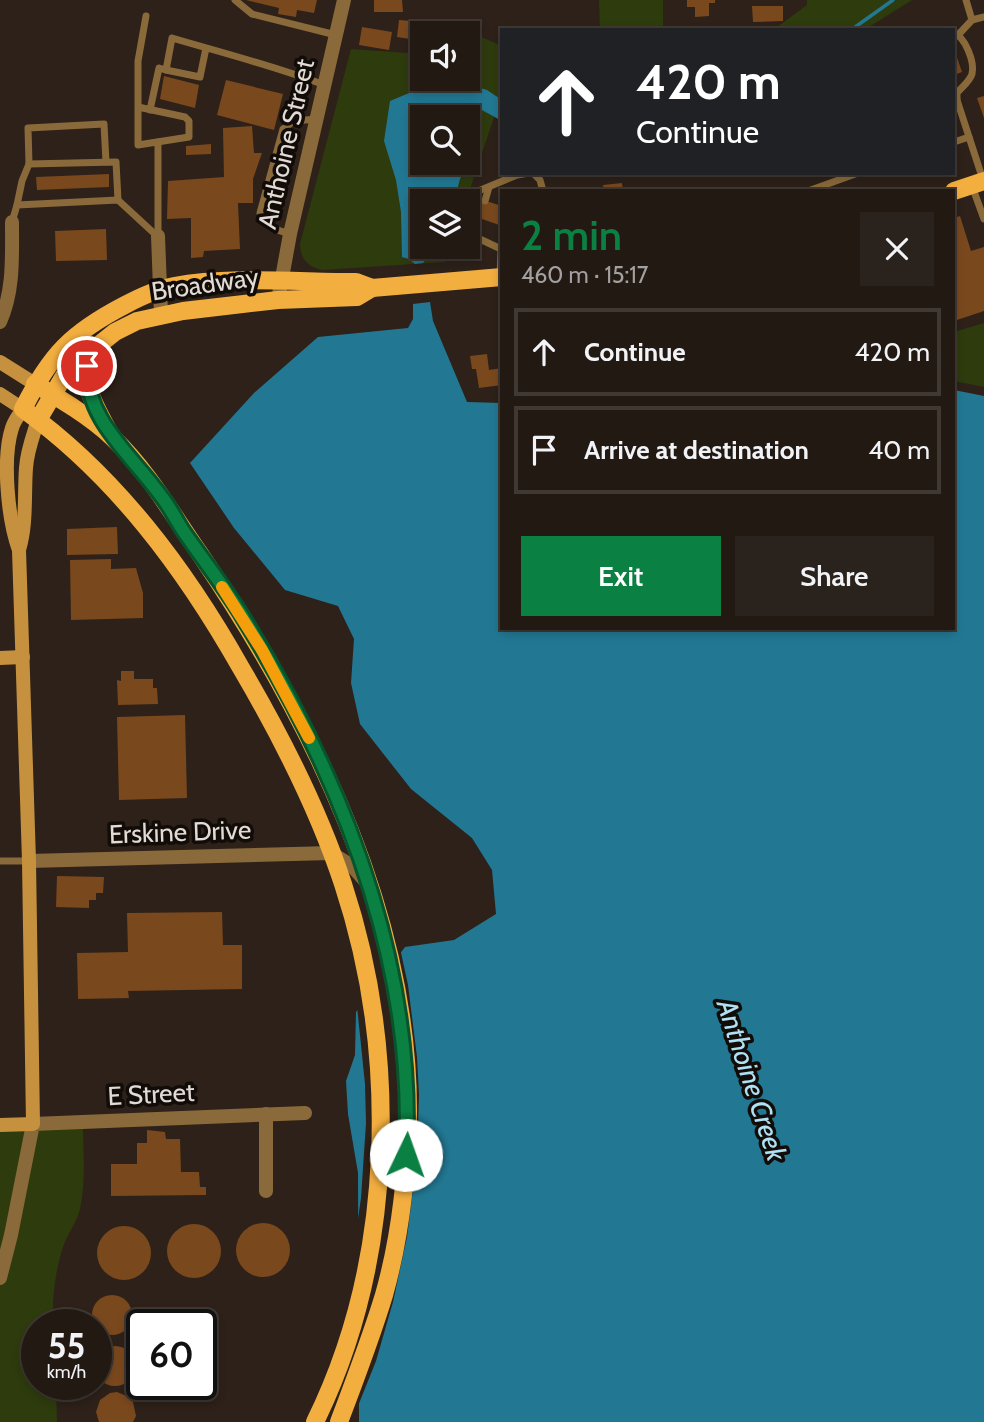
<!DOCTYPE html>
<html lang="en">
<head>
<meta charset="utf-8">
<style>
  :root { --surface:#221913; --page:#2a221c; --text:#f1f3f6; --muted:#a2a0a0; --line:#3f3833; --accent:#0b8043 }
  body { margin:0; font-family:Cabin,sans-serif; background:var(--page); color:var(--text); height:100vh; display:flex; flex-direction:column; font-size:26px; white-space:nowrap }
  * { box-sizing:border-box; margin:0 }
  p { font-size:23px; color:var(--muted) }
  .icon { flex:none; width:38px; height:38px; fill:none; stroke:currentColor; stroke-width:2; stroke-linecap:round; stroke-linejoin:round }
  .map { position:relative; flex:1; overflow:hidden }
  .sheet { position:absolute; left:500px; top:189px; width:455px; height:441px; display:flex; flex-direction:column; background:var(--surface); border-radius:0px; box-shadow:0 4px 10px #0003,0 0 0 2px var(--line) }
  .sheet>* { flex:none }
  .banner { position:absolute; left:500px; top:28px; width:455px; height:147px; border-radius:0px; box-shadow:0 4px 10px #0003,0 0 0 2px var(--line); background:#202124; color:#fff; overflow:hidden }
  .tools { position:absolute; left:410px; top:21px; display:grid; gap:14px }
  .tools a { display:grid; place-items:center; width:70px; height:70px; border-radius:0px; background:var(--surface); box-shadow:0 4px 10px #0003,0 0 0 2px var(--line); font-size:35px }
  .speed { position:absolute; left:21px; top:1309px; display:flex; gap:14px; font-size:35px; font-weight:700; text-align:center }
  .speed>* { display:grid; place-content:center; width:91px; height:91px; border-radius:50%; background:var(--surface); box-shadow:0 4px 10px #0003,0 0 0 2px var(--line); line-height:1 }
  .speed small { font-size:18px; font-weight:400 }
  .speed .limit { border:4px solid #111; border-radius:10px; background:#fff; color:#111 }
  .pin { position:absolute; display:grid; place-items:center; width:60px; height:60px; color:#fff; margin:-30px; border:4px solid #fff; border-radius:50%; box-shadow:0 2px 7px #0007 }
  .me { position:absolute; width:77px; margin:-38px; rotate:3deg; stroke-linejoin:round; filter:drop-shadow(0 0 5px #0008) }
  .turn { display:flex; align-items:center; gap:24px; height:147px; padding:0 21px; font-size:32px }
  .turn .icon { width:91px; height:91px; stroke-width:2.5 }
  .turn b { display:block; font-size:49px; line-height:60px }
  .round { display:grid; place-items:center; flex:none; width:74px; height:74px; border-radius:0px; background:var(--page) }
  .head { display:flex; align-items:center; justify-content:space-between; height:119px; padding:0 21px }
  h1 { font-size:42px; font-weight:600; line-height:52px; color:var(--accent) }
  .primary-button { display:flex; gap:14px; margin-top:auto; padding:14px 21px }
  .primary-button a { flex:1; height:80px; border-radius:0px; background:var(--accent); color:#fff; font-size:28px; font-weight:600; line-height:80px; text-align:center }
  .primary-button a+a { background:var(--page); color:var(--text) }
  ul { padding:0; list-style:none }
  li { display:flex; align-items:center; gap:21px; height:88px; margin:0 14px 10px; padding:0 7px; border:4px solid var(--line); border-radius:0px }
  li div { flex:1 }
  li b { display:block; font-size:26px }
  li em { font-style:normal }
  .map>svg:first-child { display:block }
  .green { fill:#2e3b0d; fill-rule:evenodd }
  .water { fill:#227893; fill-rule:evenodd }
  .pier { fill:#2d2119 }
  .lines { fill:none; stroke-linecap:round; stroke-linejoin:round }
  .stream { stroke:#227893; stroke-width:3.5 }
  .building { fill:#7a481d }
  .lane { stroke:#8a6a3a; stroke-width:7 }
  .street { stroke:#8a6a3a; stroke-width:14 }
  .secondary { stroke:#c5913f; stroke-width:14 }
  .primary { stroke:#f3ae40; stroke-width:18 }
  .route-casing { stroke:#07532c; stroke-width:18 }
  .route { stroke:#0b8043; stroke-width:12 }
  .slow { stroke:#f59e0b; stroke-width:12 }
  .labels { text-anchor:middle; stroke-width:7; stroke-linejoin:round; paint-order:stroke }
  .street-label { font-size:26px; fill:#e2dad5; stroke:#110c08 }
  .water-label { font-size:28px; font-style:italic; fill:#b0e0f3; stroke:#110c08 }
</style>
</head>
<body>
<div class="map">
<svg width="984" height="1422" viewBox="0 0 984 1422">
  <rect width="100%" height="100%" fill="#2d2119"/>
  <g class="green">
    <path d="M599 0H663V30H600Z"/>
    <path d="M807 0H912L864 30H773L807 5Z"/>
    <path d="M433 19 456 26 502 46V116L495 114 466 201H422V247H451L445 262 322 270C308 267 300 258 300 244L351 49 407 53 422 42V79H467V33H433ZM422 117H467V163H422Z"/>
    <path d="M984 323V387L954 381V332Z"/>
    <path d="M83 1122C83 1151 86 1181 80 1209 77 1221 69 1232 64 1244 55 1271 52 1297 53 1325H37V1384H56L57 1422H0V1125Z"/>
  </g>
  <g class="water">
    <path d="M456 81 487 90 502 100V121L480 109H472L480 132 476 148 460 179 454 201H422V247H443L442 255 427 258 423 263 415 264 409 259 402 257 401 212 396 180 384 141 390 101 414 91ZM422 117H467V163H422Z"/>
    <path d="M430 302 433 321 467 402 502 403V628H954V390L984 396V1422H359L358 1173 348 1114 346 1081 355 1055 356 1012 405 947 454 940 496 914 492 870 472 838 411 789 360 724 351 683 354 639 338 606 285 590 234 528 190 463 254 393 318 337 408 328 413 319V304Z"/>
  </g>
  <path class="pier" d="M400 948 408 985 417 1057 419 1094 417 1158 407 1237 393 1302 376 1361 356 1411 355 1240 361 1198 366 1123 365 1084 357 1006Z"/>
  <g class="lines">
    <g class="stream">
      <path d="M851 30 893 0"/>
      <path d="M715 173H718"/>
    </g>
  </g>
  <g class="building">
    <path d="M246 0H317L314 13 297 10 296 17 278 14 279 8Z"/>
    <path d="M374 0H402L403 12H374Z"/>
    <path d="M687 0H715V3H709V16L695 17V7H687Z"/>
    <path d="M752 6H783V21L753 22Z"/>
    <path d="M399 20 412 21 410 39 397 37Z"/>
    <path d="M362 27 392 32 389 50 359 45Z"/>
    <path d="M954 49 962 72 954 75Z"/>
    <path d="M164 76 199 85 195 108 160 99Z"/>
    <path d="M226 80 283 94 274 130 217 115Z"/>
    <path d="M984 96V118L977 98Z"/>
    <path d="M252 126 254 153H262L253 179V203H238L240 249 204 251 203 257 191 258V218L167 219 168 181 224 177 223 128Z"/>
    <path d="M211 144V154L186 155V146Z"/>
    <path d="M109 174V187L37 190 36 177Z"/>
    <path d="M622 183 623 191H604L603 185Z"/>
    <path d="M470 196 502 206V226L482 219 479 228 467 224V205Z"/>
    <path d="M960 216 971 251 984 247V311L954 321V218Z"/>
    <path d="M106 229 107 260 56 261 55 231Z"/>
    <path d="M487 354 489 370 502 368V385L479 388 476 369H472L470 356Z"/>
    <path d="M117 527 118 554 67 555V529Z"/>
    <path d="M111 559V569L136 568 143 593V618L71 620 70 560Z"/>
    <path d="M121 671H134V679H153V688H157L158 704 118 705 117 680 121 681Z"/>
    <path d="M185 715 187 798 119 800 117 717Z"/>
    <path d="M57 876 104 877 103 893H96V900H89V908L56 907Z"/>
    <path d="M222 912 223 945H242V989L128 991 129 998 78 999 77 953 128 952 127 913Z"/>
    <path d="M147 1130 165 1132 166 1139H180L181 1172H199L200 1187H206V1195L111 1196V1164H137V1143H147Z"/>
    <circle cx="263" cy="1250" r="27"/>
    <circle cx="194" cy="1251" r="27"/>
    <circle cx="124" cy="1253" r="27"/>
    <circle cx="112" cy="1315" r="20"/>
    <circle cx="115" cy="1366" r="20"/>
    <path d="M117 1392 129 1397 133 1402 136 1416 133 1422H99L96 1412 100 1400 110 1393Z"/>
  </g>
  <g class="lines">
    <g class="lane">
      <path d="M235 0 252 14 336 35"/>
      <path d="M966 0 972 20"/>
      <path d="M954 33C965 37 975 62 972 74 970 81 962 87 957 93V100"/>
      <path d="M959 34 972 20 984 17"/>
      <path d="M206 48 200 77 166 70 172 38C223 53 275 66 324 85"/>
      <path d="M954 101 957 100 983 180"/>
      <path d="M138 107 185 117 189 121V137L138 145V61L146 16"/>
      <path d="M150 110 159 68 166 70"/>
      <path d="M954 142 969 137"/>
      <path d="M29 164 28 128 104 124 106 162"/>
      <path d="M533 173 540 180 543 191"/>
      <path d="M972 186 984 219"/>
      <path d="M808 191 858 173"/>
      <path d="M475 197 476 192 517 175 529 173"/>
      <path d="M485 201 489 187"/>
      <path d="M17 205 22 181 29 164 116 162 118 200"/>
      <path d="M12 222 17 205 118 200 157 236"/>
      <path d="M467 233 501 249 500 277"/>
      <path d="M290 234C278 230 263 227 260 213L283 129 294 121 317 119"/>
      <path d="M158 236V142"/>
      <path d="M0 861H29"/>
    </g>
    <g class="street">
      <path d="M158 236 161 314"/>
      <path d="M278 300 290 234 344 0"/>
      <path d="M0 322C14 290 12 257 12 222"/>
      <path d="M29 861 331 853 352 866 366 882"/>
      <path d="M266 1191V1114"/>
      <path d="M0 1278 11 1235 33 1124 305 1113"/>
    </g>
    <g class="secondary">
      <path d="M0 362 35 384"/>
      <path d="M0 394 23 409C19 415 14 421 12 428 2 459 8 520 19 550L29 861 33 1124 0 1125"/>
      <path d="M19 550C27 523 24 495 26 468 27 451 33 436 38 420"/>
      <path d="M0 658 23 657"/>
    </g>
    <g class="primary">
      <path d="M954 191 984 181"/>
      <path d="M94 348C81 383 90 397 107 428"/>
      <path d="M35 384C62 400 89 416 112 437 148 471 172 514 200 554 310 716 410 915 408 1116 407 1175 400 1238 384 1295 371 1338 355 1380 339 1422"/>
      <path d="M38 420 64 376 75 364 115 332 137 321 183 311 278 300 357 297 372 288"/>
      <path d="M315 1422C395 1259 399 1054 343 884 318 808 281 736 241 668 185 569 116 476 23 409 50 355 71 333 125 305 140 297 157 289 174 286 230 276 298 282 356 282L372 288 502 277"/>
    </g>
  </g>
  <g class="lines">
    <defs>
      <path id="route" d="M87 366C85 420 132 455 161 496 170 507 176 520 184 532 204 561 226 589 244 619 343 780 416 963 406 1155"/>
    </defs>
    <use href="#route" class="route-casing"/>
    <use href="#route" class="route"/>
    <path class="slow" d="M222 587 262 650 309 738"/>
  </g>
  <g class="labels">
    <g class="street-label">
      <text transform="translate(286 144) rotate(-77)" y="9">Anthoine Street</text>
      <text transform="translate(205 284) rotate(-8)" y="9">Broadway</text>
      <text transform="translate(180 832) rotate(-2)" y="9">Erskine Drive</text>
      <text transform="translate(151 1094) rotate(-3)" y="9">E Street</text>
    </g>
    <g class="water-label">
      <text transform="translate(752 1080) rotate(72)" y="10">Anthoine Creek</text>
    </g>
  </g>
</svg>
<div class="tools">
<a><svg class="icon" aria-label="sound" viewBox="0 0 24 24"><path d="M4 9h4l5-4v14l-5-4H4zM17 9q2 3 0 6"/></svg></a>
<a><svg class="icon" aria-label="search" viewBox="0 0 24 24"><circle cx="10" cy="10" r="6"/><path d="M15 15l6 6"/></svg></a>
<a><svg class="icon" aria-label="layers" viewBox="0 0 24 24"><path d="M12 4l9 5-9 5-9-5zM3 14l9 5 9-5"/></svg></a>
</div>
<div class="speed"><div>55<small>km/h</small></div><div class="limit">60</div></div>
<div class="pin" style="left:87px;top:366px;background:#d93025"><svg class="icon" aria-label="arrive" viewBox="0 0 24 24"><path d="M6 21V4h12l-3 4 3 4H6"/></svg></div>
<svg class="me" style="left:406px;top:1155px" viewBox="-20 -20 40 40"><circle r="19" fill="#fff"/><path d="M0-13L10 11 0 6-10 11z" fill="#0b8043"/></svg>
<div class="banner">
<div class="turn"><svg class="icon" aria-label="ahead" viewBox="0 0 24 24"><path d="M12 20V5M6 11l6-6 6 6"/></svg><div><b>420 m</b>Continue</div></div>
</div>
<section class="sheet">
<div class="head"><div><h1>2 min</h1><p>460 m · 15:17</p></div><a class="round"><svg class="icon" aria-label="close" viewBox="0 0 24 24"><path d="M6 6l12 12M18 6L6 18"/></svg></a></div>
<ul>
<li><svg class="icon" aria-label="ahead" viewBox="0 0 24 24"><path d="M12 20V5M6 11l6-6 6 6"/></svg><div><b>Continue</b></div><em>420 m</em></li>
<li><svg class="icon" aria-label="arrive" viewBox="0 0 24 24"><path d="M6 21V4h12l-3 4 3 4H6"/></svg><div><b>Arrive at destination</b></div><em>40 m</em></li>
</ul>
<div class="primary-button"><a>Exit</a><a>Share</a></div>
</section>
</div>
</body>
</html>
